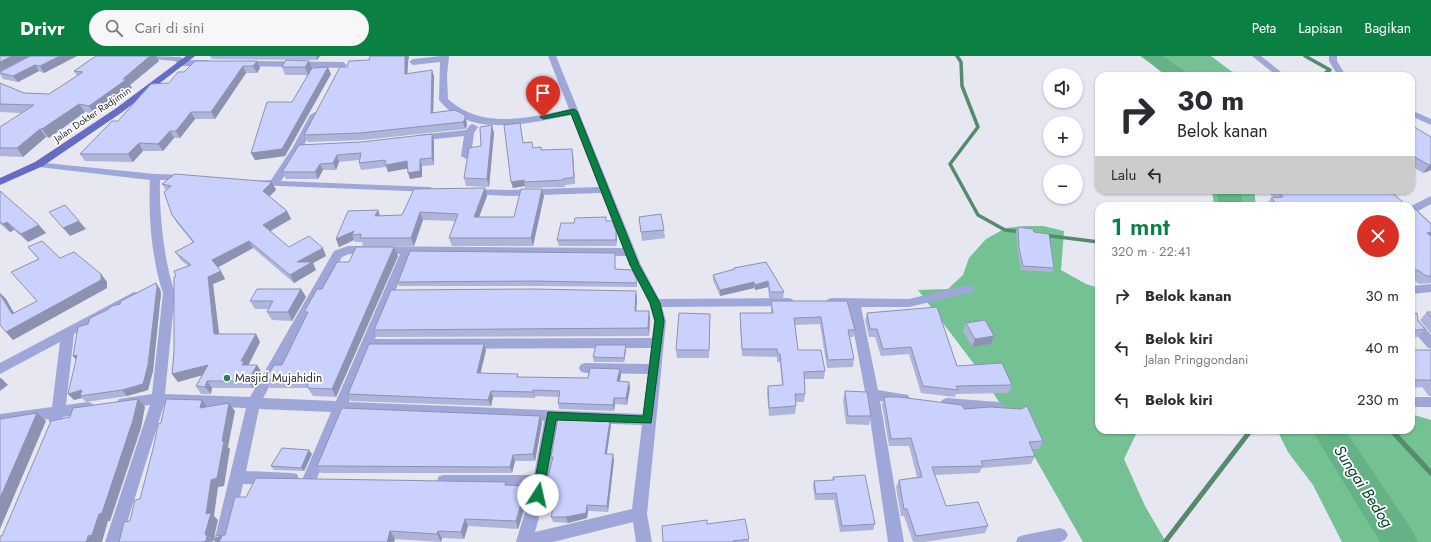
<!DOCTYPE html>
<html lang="id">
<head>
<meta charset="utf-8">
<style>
  :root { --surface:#fff; --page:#f7f7f7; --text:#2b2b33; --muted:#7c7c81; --accent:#0b8043 }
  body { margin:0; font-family:Jost,sans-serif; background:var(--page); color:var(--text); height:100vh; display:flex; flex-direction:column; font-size:15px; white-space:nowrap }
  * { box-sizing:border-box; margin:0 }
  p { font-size:13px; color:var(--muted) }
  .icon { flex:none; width:22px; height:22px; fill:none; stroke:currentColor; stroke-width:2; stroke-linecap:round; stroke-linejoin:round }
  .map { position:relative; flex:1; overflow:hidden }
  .drawer { position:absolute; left:1095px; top:146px; width:320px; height:232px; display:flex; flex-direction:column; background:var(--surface); border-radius:12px; box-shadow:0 1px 3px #0004 }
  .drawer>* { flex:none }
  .hud { position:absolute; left:1095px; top:16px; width:320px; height:122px; border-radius:12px; box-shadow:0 1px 3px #0004; background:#fff; color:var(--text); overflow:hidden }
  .fabs { position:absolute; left:1043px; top:12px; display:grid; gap:8px }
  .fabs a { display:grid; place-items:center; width:40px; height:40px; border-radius:50%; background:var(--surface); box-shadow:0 1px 3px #0004; font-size:20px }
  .pin { position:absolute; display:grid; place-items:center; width:34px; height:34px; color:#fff; margin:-41px -17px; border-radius:50% 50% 50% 0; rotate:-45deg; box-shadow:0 0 4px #0007 }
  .pin .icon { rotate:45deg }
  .me { position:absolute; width:44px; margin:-22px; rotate:10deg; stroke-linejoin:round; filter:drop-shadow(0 0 3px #0008) }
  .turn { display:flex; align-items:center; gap:14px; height:84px; padding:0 16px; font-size:18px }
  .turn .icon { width:52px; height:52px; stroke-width:2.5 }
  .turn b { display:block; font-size:28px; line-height:34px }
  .then { display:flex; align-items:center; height:38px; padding:0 16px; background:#0003; gap:8px; font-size:15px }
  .round { display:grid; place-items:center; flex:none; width:42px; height:42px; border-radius:21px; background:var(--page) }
  .headline { display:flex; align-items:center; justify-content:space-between; height:68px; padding:0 16px }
  h1 { font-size:24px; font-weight:600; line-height:30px; color:var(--accent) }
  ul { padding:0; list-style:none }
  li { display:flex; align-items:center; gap:12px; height:52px; padding:0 16px }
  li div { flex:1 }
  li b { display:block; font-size:15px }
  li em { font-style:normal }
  header { display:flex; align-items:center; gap:24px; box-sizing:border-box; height:56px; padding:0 20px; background:var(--accent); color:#fff }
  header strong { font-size:19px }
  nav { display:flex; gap:22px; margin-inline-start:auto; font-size:14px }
  .search { width:280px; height:36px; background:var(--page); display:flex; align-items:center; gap:10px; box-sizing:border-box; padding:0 14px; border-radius:22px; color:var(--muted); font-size:15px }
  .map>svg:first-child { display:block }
  .forest { fill:#74c194 }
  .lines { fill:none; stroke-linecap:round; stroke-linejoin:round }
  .stream-far1 { stroke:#558b6d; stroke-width:3.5 }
  .stream { stroke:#558b6d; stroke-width:5 }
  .river { fill:#65b286; fill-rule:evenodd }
  .minor { fill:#9fa7d8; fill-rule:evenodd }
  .major { fill:#656cc6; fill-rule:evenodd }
  .wall { fill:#aeb4da }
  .shaded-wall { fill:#8d92b1 }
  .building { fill:#cad1fd; stroke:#8d92b1 }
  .route { fill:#0b8043; stroke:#07532c }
  .poi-dot { fill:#2a8155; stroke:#fff; stroke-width:1.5 }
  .labels { text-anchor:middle; stroke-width:3.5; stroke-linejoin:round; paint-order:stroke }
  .far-street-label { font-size:10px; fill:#303034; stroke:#fff }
  .poi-label { font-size:12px; fill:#303034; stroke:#fff; text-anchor:start }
  .near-water-label { font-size:16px; font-style:italic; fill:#06462a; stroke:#fff }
</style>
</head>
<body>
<header>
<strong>Drivr</strong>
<div class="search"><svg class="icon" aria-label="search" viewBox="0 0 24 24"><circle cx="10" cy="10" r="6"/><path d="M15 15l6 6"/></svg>Cari di sini</div>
<nav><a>Peta</a><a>Lapisan</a><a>Bagikan</a></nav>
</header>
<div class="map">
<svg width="1431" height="486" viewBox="0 0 1431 486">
  <rect width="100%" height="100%" fill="#e6e7f0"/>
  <g class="forest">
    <path d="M1140 0H1211L1231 15 1244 20H1168Z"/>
    <path d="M1212 134H1254L1256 150H1214Z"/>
    <path d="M1026 170H1043L1064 175 1061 214 1086 228 1099 232V374H1138L1124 403 1145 450 1166 486H1083L1034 400 977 312 918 234 948 233 963 219 969 202 986 183 1006 172Z"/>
    <path d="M1411 358 1431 364V486H1342L1313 429 1288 396 1277 374H1411Z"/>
  </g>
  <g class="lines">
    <g class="stream-far1">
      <path d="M957 0 961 6 962 30 978 71 950 108 978 159 1005 174 1022 176"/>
      <path d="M1305 0 1330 14 1321 20"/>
      <path d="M1043 179 1099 186"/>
    </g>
    <g class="stream">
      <path d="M1391 374 1431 417"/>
      <path d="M1165 486 1251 374"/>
    </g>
    <g class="river">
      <path d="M1142 0H1163L1186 16 1189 20H1166Z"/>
      <path d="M1216 134H1240L1243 150H1219Z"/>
      <path d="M1312 374H1345L1412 474 1418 486H1380Z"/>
    </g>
    <g class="minor">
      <path d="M150 0 181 1 183 4H208L212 7 208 10H181L175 5 154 3Z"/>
      <path d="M441 0H449L447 20 448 43C482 74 528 62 569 53L548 0H556L641 209 659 243 788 242 792 243 794 246 792 249 788 250 662 251 666 265 647 458 652 486H636L633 466 553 486H516L532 432 444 431 439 430 437 425 439 420 444 419H534L544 365 345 357 314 429 309 430 304 429 302 424 331 356 259 353 246 415 292 417 297 418 299 423 297 428 292 429 243 428 230 486H214L246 352 164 349 121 486H105L150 349 124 352 119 351 117 347 119 343 152 338 163 237C152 206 148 157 150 124L39 111 35 110 34 108 35 106 155 118 191 119 192 121 191 123 187 124H160C159 157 164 206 175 237L165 338 250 341 334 195 348 190 623 192 601 137 510 140 465 138 464 136 465 134 469 133 510 134 599 131 571 59C530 67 469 83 439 44L440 6 413 9 409 6 413 3ZM349 198H400L336 345 263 342 342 201ZM411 198 626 200 649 247 654 265 652 282 375 283ZM651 292 649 308 586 307 581 308 579 312 581 316 586 317 648 318 643 358 349 346 371 293ZM558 366 642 369 632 453 535 476 545 439Z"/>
      <path d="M1252 0H1261L1286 20H1277Z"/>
      <path d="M1329 0H1337V5L1346 20H1338L1329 5Z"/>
      <path d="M242 5 343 6 347 9 343 12 239 10V6Z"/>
      <path d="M1411 54 1431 63V69L1411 60Z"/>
      <path d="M315 56 320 59 303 91 281 125 429 131 433 132 434 134 433 136 253 129 252 127 253 125 271 124 293 91 310 59Z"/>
      <path d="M473 68 478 71 474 77 471 100 466 103 461 100 464 80 417 85 412 82 417 79 466 74 470 69Z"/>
      <path d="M1431 140V148L1418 155 1431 167V177L1427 176 1411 161V150Z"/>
      <path d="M1431 228V236L1411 238V230Z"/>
      <path d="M968 229 972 230 974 233 972 236 909 251H861L878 334 908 339 910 343 908 347 903 348 880 345 904 486H888L870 362 849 251 828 249 826 246 828 243 832 242 909 243Z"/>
      <path d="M134 236 138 237 140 240 138 243 74 278 66 349 88 346 93 348 95 352 93 356 63 361 60 367 55 369 50 367 48 363 0 370V358L52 351 60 286 0 318V307Z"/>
      <path d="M1411 258 1415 260 1431 279V293L1427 291 1411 272Z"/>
      <rect x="1411" y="341" width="20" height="10"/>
      <path d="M947 342 998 346 1003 348 1005 352 1003 356 998 358 947 354 942 352 940 348 942 344Z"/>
      <path d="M1060 472 1065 474 1068 479 1065 484 1060 486H1016L1018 481 1024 479Z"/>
    </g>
    <path class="major" d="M186 0H195L121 57 43 110 0 129V122L35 106 115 53Z"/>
  </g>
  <g class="wall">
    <path d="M0 0H77L44 17 39 15 18 26 3 23 0 18Z"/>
    <path d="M96 0H156L159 5 130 29 132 32 94 58 85 56 49 82 46 81 23 101 0 100V71L22 57 0 56V27L24 37 49 38 77 20 74 15Z"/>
    <path d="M210 0H320L317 4 212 3Z"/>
    <path d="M370 0H409L408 6 407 18 434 20 433 57 467 65V70L465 73 363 84 308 86 304 79 347 11 369 4Z"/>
    <path d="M286 4 331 18 285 100 255 104 251 97 292 46 308 19H285L282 11Z"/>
    <path d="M257 5 260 12 257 17H246L215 63H195L180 82H174L163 95H143L133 106 85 105 80 98 118 65 184 16Z"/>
    <path d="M1411 69 1431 114 1423 117 1411 110Z"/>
    <path d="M521 73 523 87 532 86 533 92 541 91 542 94 573 99 575 128 565 129V131L525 132V130L513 132 511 126Z"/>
    <path d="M494 77 489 131 466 130 464 122 481 90Z"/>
    <path d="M434 85V109L422 110V121L410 123 408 112 388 116 386 111 361 114 359 107V104L339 106 336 114H323L318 123H286L282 116 299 89Z"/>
    <path d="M272 126 276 134 269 140 287 155 291 163 270 175 289 191 326 200 313 207 316 214 294 227 253 192 218 211 225 223 213 228 219 278H256L260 286 248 309H257L262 317 253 332H212L211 338H201L196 330 202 319 178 326 172 318 174 296 176 220 188 210 181 204 175 196 193 187 177 167 172 159 166 134 162 128Z"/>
    <path d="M485 132 487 140 479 161H514L542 133 544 140 533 190H452L449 182 455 165 423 164 414 190H363L362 186H355L354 184 339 191 336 183 378 154 380 160 402 159Z"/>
    <path d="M1267 134H1384L1389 138 1408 150H1267L1266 149 1271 142H1273Z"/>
    <path d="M0 135 46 177 28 186 14 174 10 176 0 168Z"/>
    <path d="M1411 152 1431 168V227L1419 228 1411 221Z"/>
    <path d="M639 161 664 174 665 182 642 185Z"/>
    <path d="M607 165 617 182 616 190H559L557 184 574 167Z"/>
    <path d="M1018 171 1034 176 1054 212 1052 216 1021 214 1018 196 1016 175Z"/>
    <path d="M28 191 60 202 101 218 107 226V232L13 284 6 276 0 269V237L6 243 14 257 37 245 38 203Z"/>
    <path d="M394 191 398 200 336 341 313 340 308 332H270L265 324 282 309 306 260 304 256 322 233Z"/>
    <path d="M615 197V213L632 214 637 228V231L535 230H399L398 226Z"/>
    <path d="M766 206 784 236 783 242H769L768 231 755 234 754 232 720 240 713 224V219L734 214V212Z"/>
    <path d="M160 233 161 237 153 315 148 334 127 340 86 346 82 342 74 344 76 304 73 300 88 268 120 248Z"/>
    <path d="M301 233 306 241 292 265 272 264 267 256 268 253H255L250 245Z"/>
    <path d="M637 242 636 255 650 262 649 280 377 281 374 274Z"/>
    <path d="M771 245H847L855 274 853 281H850L854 303 853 311 827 312 820 268 795 269 798 294 825 315 824 323H804L805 338 804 346H796V350L795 358 769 360 767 337 768 330 782 329 780 306H777V301L742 300 740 265V257H771Z"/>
    <path d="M1411 253 1418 265 1425 273 1417 281 1411 282Z"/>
    <path d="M1427 256H1431V278L1420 264Z"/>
    <path d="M867 257 957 310 1012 329 1009 337 956 338 955 341 921 337 909 298 881 300 875 281H869L865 264Z"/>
    <path d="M710 266 709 302H677L676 294Z"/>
    <path d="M966 267 991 288 972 291 963 275Z"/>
    <path d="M484 288 486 294 480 317 518 318V321L588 322 620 313 621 319 620 326H629L630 332 627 349 615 348 614 355 559 353 558 347 559 341 535 340V342L493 341 491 350 351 345 348 338Z"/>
    <path d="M626 294 624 306H594L593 301Z"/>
    <path d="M1411 294H1431V340H1429L1422 331 1411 332Z"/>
    <path d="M845 335 871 360 869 369 846 368 843 344Z"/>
    <path d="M884 341 964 353 1043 385 1039 393H1032L1035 400 1031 408 982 412 979 417 934 419 946 450 988 470 985 477 924 486H913L904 460H901L896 431 899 424 917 421 909 390H889L882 349Z"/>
    <path d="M540 360 542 367 535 405H515L512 417H321L317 410Z"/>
    <path d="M611 369 606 398 614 404 608 456 588 455 587 462 568 467 553 466 551 461 555 443H546L544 437 552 405 551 401Z"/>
    <path d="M312 398 304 415 274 414 271 410Z"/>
    <path d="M833 421 875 468 873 474 840 476 834 444H815L813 431 814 425 832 424Z"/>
    <path d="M507 429 529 438 518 473 468 470 464 483 442 482 441 486 395 483 394 486H216L213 483 225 479 246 441Z"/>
    <path d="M707 468 749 483V486H663Z"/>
  </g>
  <g class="shaded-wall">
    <path d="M12 0H30L0 15V6Z"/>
    <path d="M60 0H77L44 17 40 10Z"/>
    <path d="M150 0H156L159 5 130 29 132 32 94 58 89 50Z"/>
    <path d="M316 0H320L317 4Z"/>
    <path d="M405 0H409L408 6 407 25 405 18Z"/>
    <path d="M257 5 260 12 257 17 253 10Z"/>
    <path d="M309 5 312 12 308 19 305 11Z"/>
    <path d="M35 9 39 15 18 26 13 20Z"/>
    <path d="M243 10 246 17 215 63 211 56Z"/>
    <path d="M328 11 331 18 285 100 255 104 251 97Z"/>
    <path d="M432 14 434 20 433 64 431 57Z"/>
    <path d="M79 48 85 56 49 82 42 73Z"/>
    <path d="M191 56 195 63 180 82 176 75Z"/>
    <path d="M465 59 467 70 465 73 463 66Z"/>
    <path d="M492 69 494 77 489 131 487 123Z"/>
    <path d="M40 73 46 81 23 101 17 92Z"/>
    <path d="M170 75 174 82 163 95 158 88Z"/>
    <path d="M432 78 434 85V109L432 102Z"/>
    <path d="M139 87 143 95 133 106 128 98Z"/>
    <path d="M572 93 573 99 575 128 574 121Z"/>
    <path d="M337 99 339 106 336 114 333 107Z"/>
    <path d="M420 103 422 110V121L410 123 408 117Z"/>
    <path d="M407 105 410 112 388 116 386 109Z"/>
    <path d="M320 108 323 114 318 123 315 116Z"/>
    <path d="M1431 108V114L1423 117 1429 109Z"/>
    <path d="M524 124V126L525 130 513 132 511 126Z"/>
    <path d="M272 126 276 134 267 143 263 135Z"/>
    <path d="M485 132 487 140 476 169 474 161Z"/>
    <path d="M542 133 544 140 533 190 531 182Z"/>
    <path d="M378 154 381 162 375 160Z"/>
    <path d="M287 155 291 163 267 177 263 169Z"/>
    <path d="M420 156 423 164 414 190 411 182Z"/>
    <path d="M79 165 86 173 70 180 63 172Z"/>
    <path d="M7 166 14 174 10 176 3 168Z"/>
    <path d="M39 169 46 177 28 186 21 178Z"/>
    <path d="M354 175 352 179 354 184 339 191 336 183Z"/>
    <path d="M616 175 617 182 616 190Z"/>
    <path d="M1431 176V183L1427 177Z"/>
    <path d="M249 185 253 192 217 212 212 204Z"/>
    <path d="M394 191 398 200 336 341 332 333Z"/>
    <path d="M323 192 326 200 313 207 316 214 294 227 290 219 297 206Z"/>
    <path d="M221 215 225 223 213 228 220 286 214 278 208 221Z"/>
    <path d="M101 218 107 226V232L13 284 6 276Z"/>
    <path d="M768 225V231L755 234V229Z"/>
    <path d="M754 226V232L720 240V234Z"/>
    <path d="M156 227 160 233 161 237 153 315 148 334 127 340 122 334Z"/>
    <path d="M301 233 306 241 292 265 288 256Z"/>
    <path d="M636 235 637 242 636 263 635 255Z"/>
    <path d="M0 237 6 243 19 266 12 258 0 238Z"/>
    <path d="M649 255 650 262 649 280 648 272Z"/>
    <path d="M256 278 260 286 248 310 242 309 241 305Z"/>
    <path d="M994 280 991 288 972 291 975 283Z"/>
    <path d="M484 288 486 294 479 324 477 317Z"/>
    <path d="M626 289V294L624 306V302Z"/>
    <path d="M77 299 78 306 73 300Z"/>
    <path d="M208 309 214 316 178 326 172 318Z"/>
    <path d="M257 309 262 317 253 332 248 325Z"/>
    <path d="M620 313 621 319 618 332 617 325Z"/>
    <path d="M0 322H1L8 329 0 335Z"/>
    <path d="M207 325 212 332 211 338 205 331Z"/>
    <path d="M629 326 630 332 627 349 626 342Z"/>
    <path d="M82 334 80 340 82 342 74 344 68 338Z"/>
    <path d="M533 334 535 340V342L533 336Z"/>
    <path d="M491 335 493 341 491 350 488 344Z"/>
    <path d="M614 342 615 348 614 355 613 349Z"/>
    <path d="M138 343 145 351 141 372 110 465H108L102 486H86L99 458Z"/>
    <path d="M202 344 208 352H200Z"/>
    <path d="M229 347 235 355 228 391 230 393 224 430 218 431 214 460 218 464 213 486 205 478 206 458 211 424 222 385Z"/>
    <path d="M37 357 46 365 0 473V442Z"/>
    <path d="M540 360 542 367 535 405 533 398Z"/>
    <path d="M610 364 611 369 606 404 605 398Z"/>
    <path d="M309 394 312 398 304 415 301 412Z"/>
    <path d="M613 398 614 404 608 456 607 450Z"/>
    <path d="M513 399 515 405 512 417 510 411Z"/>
    <path d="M526 430 529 438 518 473 516 465Z"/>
    <path d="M587 449 588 455 587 462 568 467 566 461Z"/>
    <path d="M465 463 468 470 464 483 461 476Z"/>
    <path d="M390 475 395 483 394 486H387Z"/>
    <path d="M438 475 442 482 441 486 437 478Z"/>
    <path d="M207 480 213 486H202Z"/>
    <path d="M222 480 228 486H216L213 483Z"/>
  </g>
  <g class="building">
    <path d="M0 0H12L0 6Z"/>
    <path d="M30 0H60L40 10 35 9 13 20 0 17V16Z"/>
    <path d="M96 0H150L123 23H127L89 50 79 48 42 73H40L17 92H0V71L34 49 0 48V27L24 37 49 38 83 16 74 15Z"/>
    <path d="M370 0H405V18L432 14 431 57 455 54 465 59V63L463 66 360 77 304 79 340 11H347L349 5 369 4Z"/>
    <path d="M286 4 309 5 305 11H282Z"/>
    <path d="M195 5H257L253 10H243L211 56H191L176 75H170L158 88 139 87 128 98H80L112 65H118L151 28 169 27 178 16H184Z"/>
    <path d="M328 11 282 93 251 97 267 46H292L312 12Z"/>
    <path d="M1333 17 1339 20H1319Z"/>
    <path d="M520 67 523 87 532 86 533 92 541 91V94L572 93 574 121 563 123V124L524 126V124L511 126 504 69Z"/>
    <path d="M492 69 487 123 464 122 469 92 481 90 480 71Z"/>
    <path d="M1411 69 1431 81V108L1429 109 1411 99Z"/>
    <path d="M432 78V102L420 103V115L408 117 407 105 386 109 385 104 359 107 361 97 337 99 333 107 320 108 315 116H282L299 89 361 86Z"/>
    <path d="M175 118 272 126 263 135 287 155 263 169 289 191 309 180 323 192 297 206H312L290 219 249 185 212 204 221 215 208 221 214 278H256L241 305H244L242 309H257L248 325H207L205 331 196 330 208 309 172 318 174 296V221L176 220 174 215 191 209 175 196 194 186 172 159 164 136 171 130 162 128Z"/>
    <path d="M485 132 474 161H514L521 133H542L531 182H449L458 158 420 156 411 182H360L361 178 352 179 354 175 336 183 348 155 378 154 375 160 402 159 414 133Z"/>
    <path d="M1277 134H1384L1389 138 1392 137 1408 150H1279L1271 142 1283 141Z"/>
    <path d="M0 135 39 169 21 178 7 166 3 168 0 166Z"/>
    <path d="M65 149 79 165 63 172 49 156Z"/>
    <path d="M1413 151 1431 168V176L1427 177 1431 180V220H1426L1418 214H1411V152Z"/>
    <path d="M661 158 664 174 641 176 639 161Z"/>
    <path d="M606 161V165H612L616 175V184H557L561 167H574L575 162Z"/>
    <path d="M1018 171 1033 173 1034 176 1049 178 1054 212 1023 210 1019 192Z"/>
    <path d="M42 185 60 202 74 196 101 218V224L6 276 0 269V238L12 258 37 245 11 216 39 203 28 191Z"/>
    <path d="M356 191H394L332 333 308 332 307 324H265L274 309H282L308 256H304L317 233H322L337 206H349Z"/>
    <path d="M410 195 615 197V213L632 214 637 224 636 227 534 225 398 226Z"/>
    <path d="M766 206 784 236H770L768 225 755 229 754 226 720 234 713 219 735 213 734 212Z"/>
    <path d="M156 227 157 231 148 309 143 328 122 334 80 340 82 334 68 338 77 299 73 300 78 271 88 268 90 262 107 254 112 250 120 248 121 245Z"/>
    <path d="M257 233H301L288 256H267L273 245H250Z"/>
    <path d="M533 233 636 235 635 255H649L648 272 374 274 391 234Z"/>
    <path d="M771 245H847L855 274H848L854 303 828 304 821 261 794 262 798 294H821L825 315 804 316 805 338H795L796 350 769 352 768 330 783 329 780 298H778L777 293H742L740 257H773Z"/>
    <path d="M937 251 957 310 1002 307 1012 329 956 330 958 334 923 330 911 291 883 293 877 273H870L867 257Z"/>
    <path d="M1411 253 1415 258 1417 257 1418 265 1425 273 1411 275Z"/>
    <path d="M1427 256H1431V261Z"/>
    <path d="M679 257 710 258 709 294H676Z"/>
    <path d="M985 264 994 280 975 283 966 267Z"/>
    <path d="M369 288H484L477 317 518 318 517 321 588 322 590 312 620 313 617 325 629 326 626 342H614L613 349 558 347 560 335 533 334V336L491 335 488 344 348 338Z"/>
    <path d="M596 289H626L624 302 593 301Z"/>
    <path d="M1411 294H1431V325L1430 324H1411Z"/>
    <path d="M845 335 867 336 871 360H848Z"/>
    <path d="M884 341H899L962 349 964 353 990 351 1021 353 1027 350 1043 385 1029 386 1035 400 981 405 983 410 932 411 946 450 978 446 988 470 916 480 907 453H904L899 424 922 421 911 382 891 383Z"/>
    <path d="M138 343 133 364 102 457 99 458 92 479 88 480 86 486H0V480H2L51 365 70 361 73 352Z"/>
    <path d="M166 343 202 344 200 352 229 347 222 385H224L217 422 211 424 206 458 211 457 205 478 207 480 206 485 202 486H119L124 466 130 465 135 444 140 443 154 389 158 368 161 367Z"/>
    <path d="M342 352 540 360 533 398 513 399 510 411 317 410Z"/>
    <path d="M37 357 0 442V363Z"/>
    <path d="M558 362 610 364 605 398H613L607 450 587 449 586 457 566 461H551L556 438 544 437 553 401H551Z"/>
    <path d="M282 392 309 394 301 412 271 410Z"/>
    <path d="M865 419 875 468 842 470 836 437 816 438 814 425 834 424 833 421Z"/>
    <path d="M256 422 506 426 505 429 526 430 516 465 465 463 461 476 438 475 437 478 390 475 387 486H219L222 480 213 483 215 480 225 479 235 441H246Z"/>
    <path d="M745 463 749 483 733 485V486H663L662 470 707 464V468Z"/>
  </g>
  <path class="route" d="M574 53 577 55 639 209 660 247 664 265 651 367 556 364 543 439 541 443 538 444 534 443 532 439 548 356 643 360 655 265 650 247 630 209 571 58 543 63 540 61Z"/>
  <circle class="poi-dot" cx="227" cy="322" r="4"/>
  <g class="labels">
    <g class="far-street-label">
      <text transform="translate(92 58) rotate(-34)" y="4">Jalan Dokter Radjimin</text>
    </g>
    <g class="poi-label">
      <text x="235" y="326">Masjid Mujahidin</text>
    </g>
    <g class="near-water-label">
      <text transform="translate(1364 430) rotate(57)" y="6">Sungai Bedog</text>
    </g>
  </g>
</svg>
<div class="fabs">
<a><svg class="icon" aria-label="sound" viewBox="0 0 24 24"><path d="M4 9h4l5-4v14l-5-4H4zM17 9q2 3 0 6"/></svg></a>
<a>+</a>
<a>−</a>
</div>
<div class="pin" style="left:543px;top:61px;background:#d93025"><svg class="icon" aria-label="arrive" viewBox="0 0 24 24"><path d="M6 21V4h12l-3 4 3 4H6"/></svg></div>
<svg class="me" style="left:538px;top:439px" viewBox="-20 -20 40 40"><circle r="19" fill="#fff"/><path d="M0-13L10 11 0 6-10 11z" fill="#0b8043"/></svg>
<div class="hud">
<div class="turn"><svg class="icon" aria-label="right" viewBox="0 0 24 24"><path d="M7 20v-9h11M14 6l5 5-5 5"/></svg><div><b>30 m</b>Belok kanan</div></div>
<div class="then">Lalu<svg class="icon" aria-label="left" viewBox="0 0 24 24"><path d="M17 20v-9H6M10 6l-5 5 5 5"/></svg></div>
</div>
<section class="drawer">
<div class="headline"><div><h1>1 mnt</h1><p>320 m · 22:41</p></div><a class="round" style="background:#d93025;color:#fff"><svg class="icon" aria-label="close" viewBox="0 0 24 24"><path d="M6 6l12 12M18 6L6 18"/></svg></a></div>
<ul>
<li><svg class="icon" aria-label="right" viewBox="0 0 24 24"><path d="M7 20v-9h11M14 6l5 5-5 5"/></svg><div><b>Belok kanan</b></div><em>30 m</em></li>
<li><svg class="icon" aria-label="left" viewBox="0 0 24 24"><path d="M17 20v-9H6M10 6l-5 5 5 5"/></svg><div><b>Belok kiri</b><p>Jalan Pringgondani</p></div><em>40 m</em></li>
<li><svg class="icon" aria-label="left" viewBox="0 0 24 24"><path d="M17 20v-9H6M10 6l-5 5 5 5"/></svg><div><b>Belok kiri</b></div><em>230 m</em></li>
</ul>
</section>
</div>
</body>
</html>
